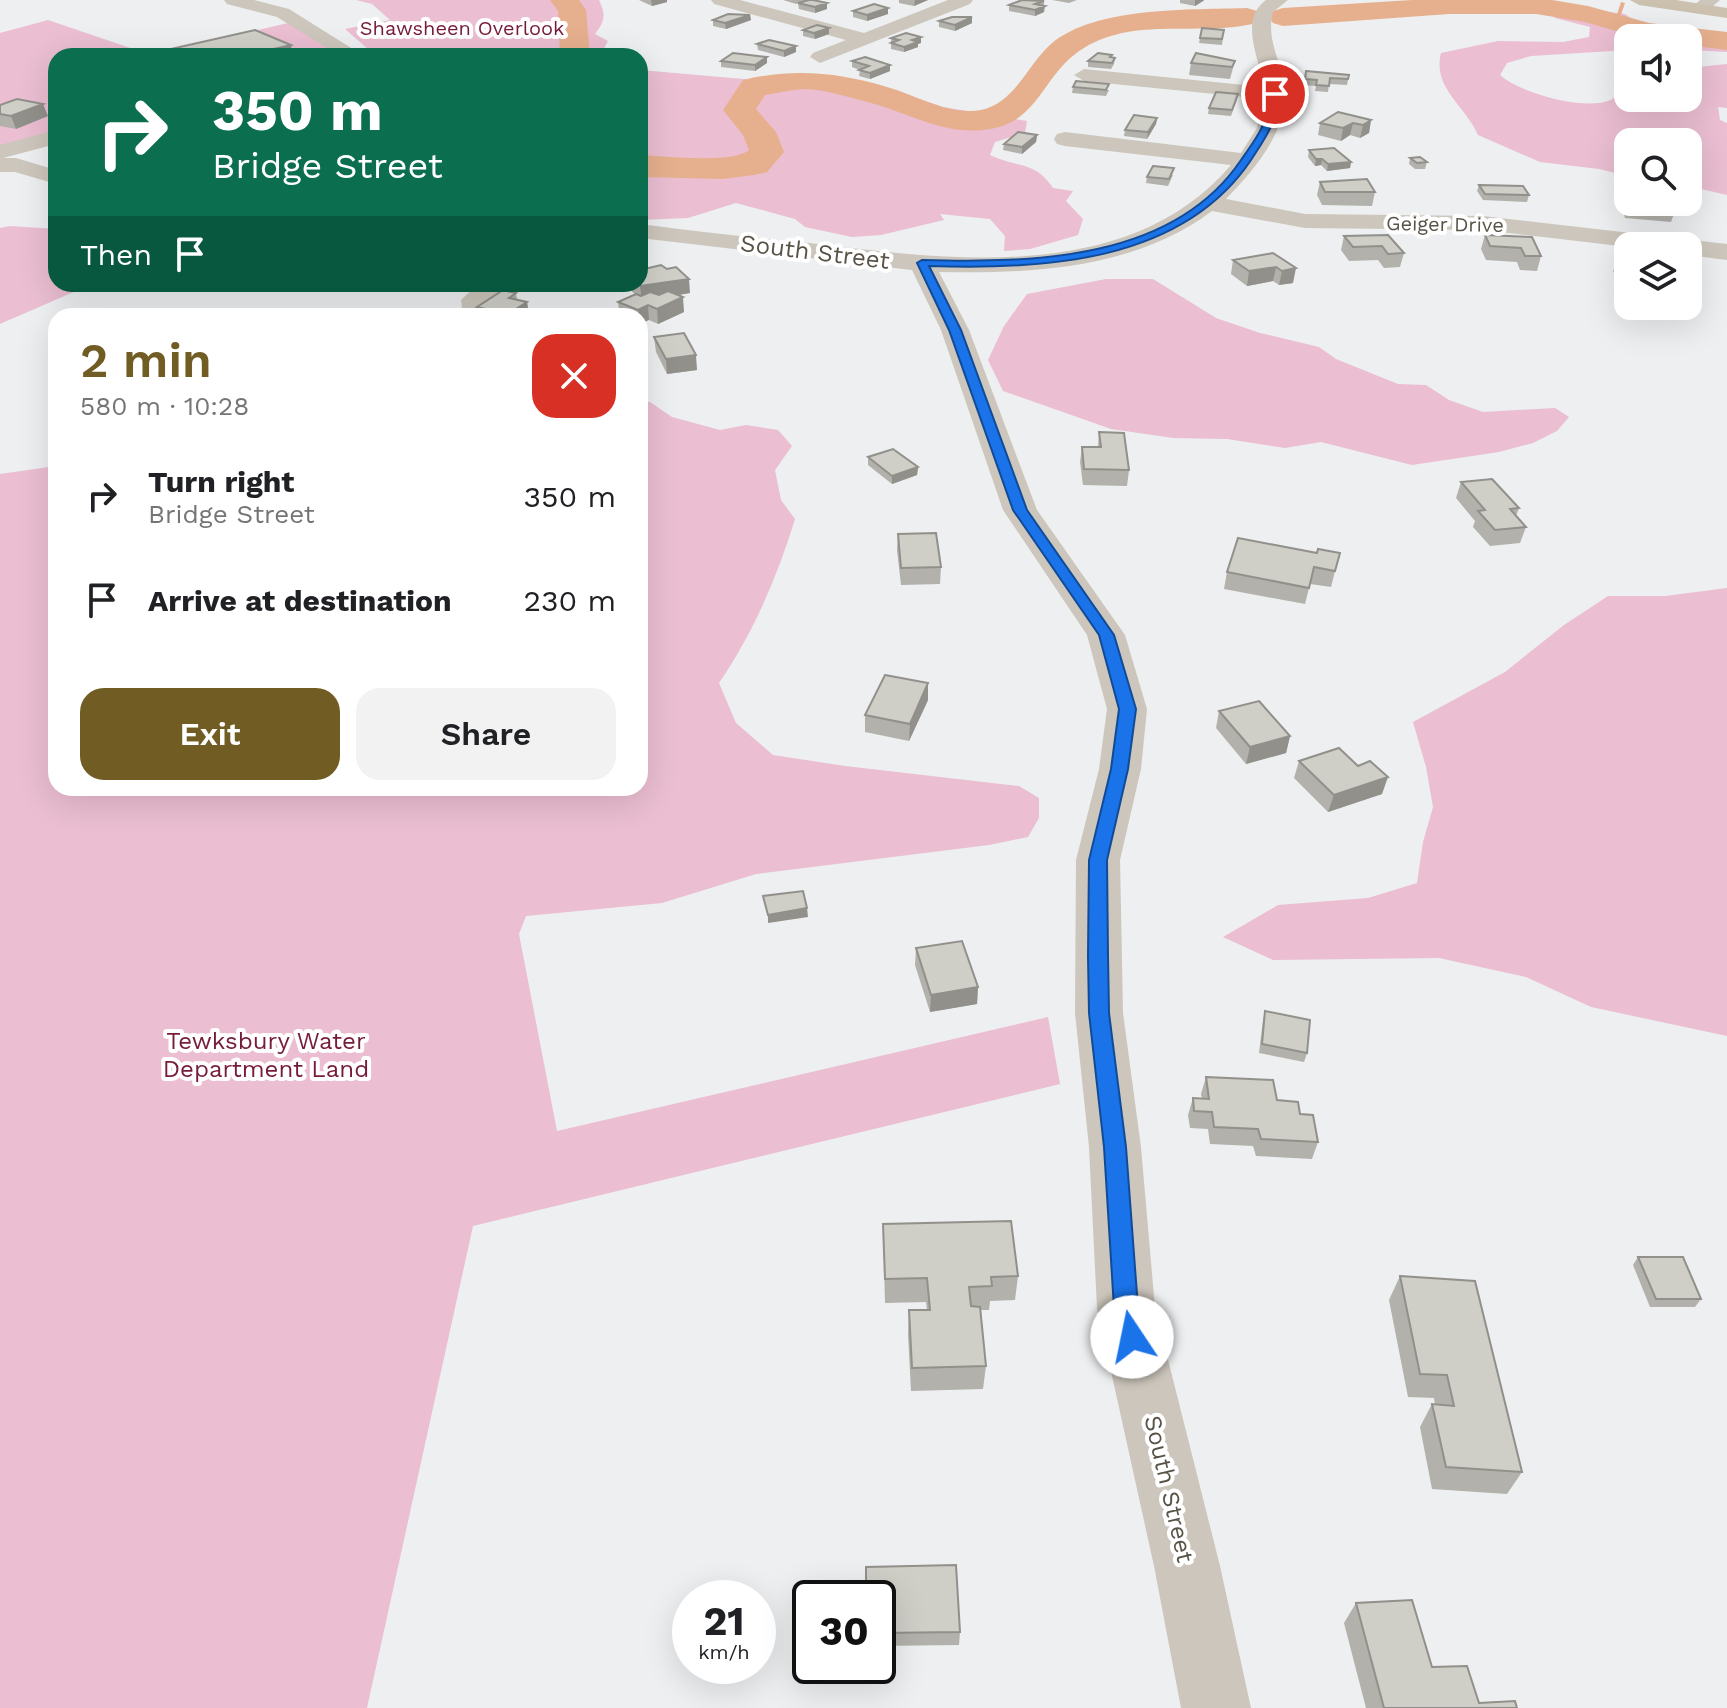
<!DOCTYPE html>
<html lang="en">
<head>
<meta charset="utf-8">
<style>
  :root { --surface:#fff; --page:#f2f2f2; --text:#202124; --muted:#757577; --accent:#715d24 }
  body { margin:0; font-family:"Work Sans",sans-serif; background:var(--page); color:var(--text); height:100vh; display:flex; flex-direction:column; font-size:30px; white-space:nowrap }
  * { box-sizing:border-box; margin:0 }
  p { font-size:26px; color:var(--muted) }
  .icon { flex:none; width:44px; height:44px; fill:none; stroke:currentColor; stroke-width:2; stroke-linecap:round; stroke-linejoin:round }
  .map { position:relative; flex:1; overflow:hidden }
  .drawer { position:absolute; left:48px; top:308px; width:600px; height:488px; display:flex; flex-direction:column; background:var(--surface); border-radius:24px; box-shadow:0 8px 32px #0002 }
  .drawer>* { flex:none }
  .guide { position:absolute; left:48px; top:48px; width:600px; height:244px; border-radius:24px; box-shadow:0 8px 32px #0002; background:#0b6e4f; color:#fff; overflow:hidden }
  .fabs { position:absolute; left:1614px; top:24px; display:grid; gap:16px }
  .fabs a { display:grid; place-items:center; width:88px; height:88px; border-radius:16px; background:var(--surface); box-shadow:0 8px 32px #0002; font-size:40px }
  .speed { position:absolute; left:672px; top:1580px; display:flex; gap:16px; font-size:40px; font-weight:700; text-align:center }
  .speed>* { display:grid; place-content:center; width:104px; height:104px; border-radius:50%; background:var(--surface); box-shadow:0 8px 32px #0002; line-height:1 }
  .speed small { font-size:20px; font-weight:400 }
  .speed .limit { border:4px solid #111; border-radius:12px; background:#fff; color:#111 }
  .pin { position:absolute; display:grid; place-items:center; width:68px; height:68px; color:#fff; margin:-34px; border:4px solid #fff; border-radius:50%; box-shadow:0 2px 8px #0007 }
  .me { position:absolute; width:88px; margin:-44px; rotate:349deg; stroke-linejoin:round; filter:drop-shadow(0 0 6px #0008) }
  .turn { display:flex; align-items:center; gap:28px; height:168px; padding:0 32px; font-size:36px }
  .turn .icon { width:104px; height:104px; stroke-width:2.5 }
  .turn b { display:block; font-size:56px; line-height:68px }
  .then { display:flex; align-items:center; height:76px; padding:0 32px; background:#0003; gap:16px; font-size:30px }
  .round { display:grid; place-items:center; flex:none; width:84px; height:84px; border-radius:24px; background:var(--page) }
  .head { display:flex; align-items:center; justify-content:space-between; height:136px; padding:0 32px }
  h1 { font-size:48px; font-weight:600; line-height:60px; color:var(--accent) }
  .cta { display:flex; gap:16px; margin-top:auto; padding:16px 32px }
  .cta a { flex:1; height:92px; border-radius:24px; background:var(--accent); color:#fff; font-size:32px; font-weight:600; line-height:92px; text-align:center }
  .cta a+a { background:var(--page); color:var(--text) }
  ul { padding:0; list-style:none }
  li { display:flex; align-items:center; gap:24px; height:104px; padding:0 32px }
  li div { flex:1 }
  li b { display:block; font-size:30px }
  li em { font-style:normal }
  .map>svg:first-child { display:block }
  .green { fill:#ebbed2 }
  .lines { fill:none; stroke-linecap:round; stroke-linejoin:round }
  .stream { fill:#e6b08e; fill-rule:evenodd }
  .river { fill:#e6b08e; fill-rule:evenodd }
  .path { stroke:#c77891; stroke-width:2; stroke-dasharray:3 2; stroke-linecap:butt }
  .minor { fill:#ccc6bc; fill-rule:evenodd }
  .major { fill:#cbc1ae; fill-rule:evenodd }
  .wall { fill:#b2b1ab }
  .shaded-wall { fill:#91908b }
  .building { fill:#cfcec7; stroke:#91908b; stroke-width:2 }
  .route { fill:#1a73e8; stroke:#114b97; stroke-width:2 }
  .labels { text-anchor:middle; stroke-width:8; stroke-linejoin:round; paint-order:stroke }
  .far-park-label { font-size:20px; fill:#761c39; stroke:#fff }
  .far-street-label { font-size:20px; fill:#595347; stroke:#fff }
  .street-label { font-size:24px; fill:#595347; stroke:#fff }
  .park-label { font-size:24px; fill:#761c39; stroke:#fff }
</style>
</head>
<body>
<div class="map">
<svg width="1727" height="1708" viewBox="0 0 1727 1708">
  <rect width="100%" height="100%" fill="#edeff0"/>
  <g class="green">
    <path d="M356 0H599C606 15 605 21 595 34L608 41 600 56H376L345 29 390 20 372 4Z"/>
    <path d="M1540 2 1625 14C1642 30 1702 29 1727 34V52L1688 50V38H1628V50L1531 56 1507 63 1500 75C1520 93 1582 110 1608 101 1614 99 1622 90 1628 86V98H1688V68L1727 64V108L1718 107 1720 120 1727 123V195L1688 186V142H1628V176L1599 169 1540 162 1478 135C1466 106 1432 88 1441 53L1498 41 1563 42 1589 37 1590 27 1555 18Z"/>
    <path d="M48 20 151 55 292 22 341 56H56V137L0 151V33Z"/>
    <path d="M640 70 768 81H836L908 95 943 107 1027 121 1025 133 995 142 990 155C1017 168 1036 161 1053 188L1073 191 1066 201 1083 219 1078 235 1030 249 1004 251 1005 236 990 219 940 214 944 220 881 235 852 237 805 227 795 219 736 203 688 218 640 220Z"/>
    <path d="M10 226 56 229V284H92L0 324V228Z"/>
    <path d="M1106 279H1153L1216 318 1260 333 1319 347 1336 359 1398 384 1426 385 1449 400 1483 412 1555 408 1569 417 1557 431 1533 443 1499 452 1412 465 1321 442 1285 448 1227 439 1173 438 1111 429 1003 391 988 360 1004 326 1027 294Z"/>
    <path d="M640 401 650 402 672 417 720 430 746 425 778 430 792 446 775 470 781 500 795 519C777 578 753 633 719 683L736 723 773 755 845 766 1019 786 1039 798V818L1028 837 989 845 756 874 662 903 526 916 519 934 557 1131 1048 1017 1060 1084 473 1226 367 1708H0V474L56 466V788H640Z"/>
    <path d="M1727 588V1036L1591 1007 1526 977 1439 958 1273 960 1223 937 1278 905 1368 898 1417 883 1423 842 1433 807 1426 767 1413 722 1505 672 1564 625 1608 596H1665Z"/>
  </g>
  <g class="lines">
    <path class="stream" d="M1621 2 1625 3 1618 23 1614 24Z"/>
    <g class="river">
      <path d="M550 0H579L586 10 590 56H560L558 11Z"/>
      <path d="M1412 0H1552L1588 6 1649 23 1727 32V50L1688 45V38H1640L1585 22 1536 14H1449L1283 26 1273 23 1269 17 1273 11 1283 8Z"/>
      <path d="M1247 8 1257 11 1261 17 1257 23C1197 38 1127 13 1074 55 1043 79 1036 122 990 129 945 137 908 112 867 102 848 97 826 90 807 89 794 89 778 93 765 95L756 109 776 132 784 152 767 172 754 175 723 179 640 177V155C663 156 733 164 749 150L743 135 723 110 743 80C793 68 838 72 887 87 916 95 949 116 981 110 1015 103 1028 64 1051 44 1095 6 1192 10 1247 8Z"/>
    </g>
    <path class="path" d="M397 50 403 56"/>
    <g class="minor">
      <path d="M224 0H254L289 9 364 56H340L277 17 227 4Z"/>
      <path d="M711 0H740L864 33 948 0H973L970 4 820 63 810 57 813 53 846 40 714 4Z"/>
      <path d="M1266 0H1288L1273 12C1267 34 1276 53 1282 73 1295 123 1259 165 1226 199L1305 214 1483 216 1727 244V260L1688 255V246L1628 247 1483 230 1305 228 1212 211C1135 269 1032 274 939 272L969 330 1037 510 1125 635 1147 709 1141 769 1120 860 1123 1013 1141 1147 1155 1308 1220 1566 1251 1708H1181L1154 1566 1097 1308 1089 1147 1075 1013 1076 860 1099 769 1107 709 1087 635 1003 510 941 330 912 270 640 238V224C696 232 753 237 809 243 948 260 1129 285 1231 165L1065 146 1057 144 1054 139 1057 134 1065 132 1241 153 1257 128 1265 99 1084 81 1074 75 1084 69 1264 87C1260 60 1238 20 1266 0Z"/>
      <path d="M1700 0H1720L1705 13H1693L1690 9Z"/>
      <path d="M56 130V144L3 158H16L56 170V184L15 172H0V145Z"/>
      <path d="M478 284H507L488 302 485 316H463L461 300Z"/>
    </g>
    <path class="major" d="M1630 0H1676L1727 8V18L1639 5Z"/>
  </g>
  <g class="wall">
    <path d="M639 0H667V2L652 6Z"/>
    <path d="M783 0H806L796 4Z"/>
    <path d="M899 0H928L914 6 899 3Z"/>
    <path d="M1052 0H1077L1069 3Z"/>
    <path d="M1180 0H1204L1203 1 1195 6 1180 3Z"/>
    <path d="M1044 1V12L1035 16 1009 11V5Z"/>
    <path d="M798 3 827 9 815 13 799 9Z"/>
    <path d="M853 11 888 14 867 21 853 17Z"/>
    <path d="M750 15 751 20 726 29 713 26V20Z"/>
    <path d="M939 21 972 23 955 31 939 27Z"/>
    <path d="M1202 28 1224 30 1222 45 1199 43Z"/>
    <path d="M803 30 829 34 815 39 803 36Z"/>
    <path d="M921 37V43L918 44V47L904 52 891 49V38Z"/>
    <path d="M757 44 796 52 784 57 758 50Z"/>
    <path d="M767 57V63L755 71 721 67V61Z"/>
    <path d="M1112 57 1115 58 1114 64 1111 69 1088 67V61Z"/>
    <path d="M852 61 890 65V71L870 79 859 76 860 70 852 67Z"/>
    <path d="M1235 61 1230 79 1189 75 1191 63Z"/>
    <path d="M1306 71 1349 75 1347 85 1329 84 1328 92 1315 91 1316 86 1303 85Z"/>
    <path d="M1073 87 1109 90 1106 96 1072 93Z"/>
    <path d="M1237 100 1231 116 1208 114 1209 108Z"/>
    <path d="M0 105 48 116 16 129 0 126Z"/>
    <path d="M1157 118 1156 124 1147 139 1124 136 1125 130Z"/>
    <path d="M1371 120 1369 133 1360 138 1350 135 1341 141 1318 135 1320 123Z"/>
    <path d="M1037 135 1036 142 1022 154 1003 150 1004 144Z"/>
    <path d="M1309 150 1351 162 1350 168 1327 171 1321 165 1315 166 1308 157Z"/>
    <path d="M1410 158 1427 162 1425 169H1415L1409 164Z"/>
    <path d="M1173 175 1168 186 1146 183 1147 177Z"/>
    <path d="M1320 182 1375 192 1372 206 1322 205 1317 195Z"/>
    <path d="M1479 185 1529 195 1527 202 1483 200 1477 191Z"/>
    <path d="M1627 194H1628V202H1674L1676 208 1671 222 1625 218 1622 207Z"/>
    <path d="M1485 235 1532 237 1541 256 1537 271 1520 270 1517 262 1486 260 1481 249Z"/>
    <path d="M1344 236 1404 253 1400 267 1384 268 1378 260 1349 261 1341 250Z"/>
    <path d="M1628 252V277L1613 272 1618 258Z"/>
    <path d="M1273 253 1293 283 1279 285 1273 281 1247 286 1231 274 1233 260Z"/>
    <path d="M627 284H640L690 293 678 295 684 312 658 324 640 316H620L618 302 635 294 627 287Z"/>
    <path d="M516 293 517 300 527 302 528 309 518 316H485L478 314 477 307Z"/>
    <path d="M654 337 697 370 667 374 656 352Z"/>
    <path d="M1099 432 1129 470 1127 486 1083 485 1080 462 1082 447H1098Z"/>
    <path d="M868 457 918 467 917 475 892 484 868 465Z"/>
    <path d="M1461 482 1519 508 1516 516 1526 527 1520 543 1490 546 1473 527 1475 521 1456 498Z"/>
    <path d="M898 534 941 567 940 584 901 585 897 550Z"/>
    <path d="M1238 538 1335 571 1331 587 1310 584 1305 604 1224 589 1227 572Z"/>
    <path d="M928 683V700L909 741 865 732V715Z"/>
    <path d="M1219 711 1290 736 1286 753 1246 764 1216 728Z"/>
    <path d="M1299 761 1358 766 1382 794 1328 812 1294 778Z"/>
    <path d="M916 948 978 987 977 1004 930 1012 915 965Z"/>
    <path d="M1265 1011 1307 1053 1304 1062 1259 1053 1263 1020Z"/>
    <path d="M1206 1077 1277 1100 1300 1114 1318 1142 1312 1159 1256 1156 1253 1146 1210 1144 1208 1129 1190 1128 1188 1115 1193 1098 1202 1099 1201 1094Z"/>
    <path d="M883 1224 1018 1276 1015 1300 990 1301 989 1310H981L986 1366 983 1389 911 1391 908 1334 909 1310H927L926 1302 885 1303Z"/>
    <path d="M1638 1257 1701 1299 1695 1307H1650L1633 1265Z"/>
    <path d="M1400 1276 1522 1472 1507 1494 1432 1489 1420 1427 1432 1404 1435 1405 1434 1398 1408 1397 1389 1300Z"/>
    <path d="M878 1598 960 1632 959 1645 878 1646Z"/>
    <path d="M1356 1603 1432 1667 1479 1703 1517 1708H1366L1344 1623Z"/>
  </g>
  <g class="shaded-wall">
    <path d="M651 0H667V2L652 6Z"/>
    <path d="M915 0H928L914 6Z"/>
    <path d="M1195 0H1204L1203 1 1195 6Z"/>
    <path d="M827 3V9L815 13V7Z"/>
    <path d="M1045 6 1044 12 1035 16V10Z"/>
    <path d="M888 8V14L867 21V15Z"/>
    <path d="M750 15 751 20 726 29 725 23Z"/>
    <path d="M972 17V23L955 31V25Z"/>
    <path d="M829 28V34L815 39 814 33Z"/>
    <path d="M921 37V43L918 44V47L904 52V47L912 40Z"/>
    <path d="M291 45 293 56H243Z"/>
    <path d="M796 46V52L784 57V51Z"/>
    <path d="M767 57V63L755 71V65Z"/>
    <path d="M890 65V71L870 79V73Z"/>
    <path d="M43 104 48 116 16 129 11 116Z"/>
    <path d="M1157 118 1156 124 1147 139 1148 132Z"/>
    <path d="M1371 120 1369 133 1360 138 1363 125Z"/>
    <path d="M1353 123 1350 135 1341 141 1343 128Z"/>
    <path d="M1037 135 1036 142 1022 154V147Z"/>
    <path d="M1316 159H1322L1321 165 1315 166Z"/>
    <path d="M1351 162 1350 168 1327 171 1328 164Z"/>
    <path d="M1276 267 1273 281 1247 286 1249 271Z"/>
    <path d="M1296 268 1293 283 1279 285 1282 271Z"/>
    <path d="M689 279 690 293 642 301 640 286Z"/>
    <path d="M683 297 684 312 658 324 657 309Z"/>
    <path d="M527 302 528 309 518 316H509L508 314Z"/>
    <path d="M648 305 649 320 640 324V316H639L638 310Z"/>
    <path d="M696 355 697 370 667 374 666 359Z"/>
    <path d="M918 467 917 475 892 484V476Z"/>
    <path d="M928 683V700L909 741 910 724Z"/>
    <path d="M1290 736 1286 753 1246 764 1250 747Z"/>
    <path d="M1388 777 1382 794 1328 812 1334 795Z"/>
    <path d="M807 908 808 917 768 923V915Z"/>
    <path d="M978 987 977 1004 930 1012 931 995Z"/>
  </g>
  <g class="building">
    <path d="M809 0H813L827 3 815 7 798 3Z"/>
    <path d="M1022 0 1044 1 1035 4 1045 6 1035 10 1009 5Z"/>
    <path d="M874 4 888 8 867 15 853 11Z"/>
    <path d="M728 14 750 15 725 23 713 20Z"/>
    <path d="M952 17H972L955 25 939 21Z"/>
    <path d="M817 25 829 28 814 33 803 30Z"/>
    <path d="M1202 28 1224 30 1222 39 1200 38Z"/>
    <path d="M255 30 291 45 243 56H160L153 53Z"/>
    <path d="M906 33 921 37 912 40 918 42 904 47 891 43 899 40 891 38Z"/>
    <path d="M769 40 796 46 784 51 757 44Z"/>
    <path d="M733 53 767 57 755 65 721 61Z"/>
    <path d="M1098 53 1112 55 1110 57 1115 58 1112 63 1088 61Z"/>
    <path d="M1196 53 1235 61 1232 67 1191 63Z"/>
    <path d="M865 57 890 65 870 73 859 70 869 66 852 61Z"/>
    <path d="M1306 71 1349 75 1348 79 1330 78 1329 86 1316 85 1317 80 1305 79Z"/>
    <path d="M1076 81 1109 84 1106 90 1073 87Z"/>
    <path d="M1216 92 1238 94 1232 110 1209 108Z"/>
    <path d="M17 99 43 104 11 116 0 114V105Z"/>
    <path d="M1338 112 1371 120 1363 125 1353 123 1343 128 1320 123Z"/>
    <path d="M1134 115 1157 118 1148 132 1125 130Z"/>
    <path d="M1018 132 1037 135 1022 147 1004 144Z"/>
    <path d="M1334 148 1351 162 1328 164 1322 159H1316L1309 150Z"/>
    <path d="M1420 157 1427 162 1417 163 1410 158Z"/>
    <path d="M1153 166 1174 168 1169 179 1147 177Z"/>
    <path d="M1367 179 1375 192H1325L1320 182Z"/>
    <path d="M1479 185 1523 186 1529 195 1485 194Z"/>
    <path d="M1629 202H1674L1676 208 1630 204Z"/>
    <path d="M1388 235 1404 253 1388 254 1382 246 1353 247 1344 236Z"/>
    <path d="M1485 235 1532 237 1541 256H1525L1521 248 1490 246Z"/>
    <path d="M1628 252V261L1618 258Z"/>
    <path d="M1273 253 1296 268 1282 271 1276 267 1249 271 1233 260Z"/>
    <path d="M661 265 667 269 676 267 689 279 640 286 638 284H640V270Z"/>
    <path d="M503 290 516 293 509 298 527 302 508 314 477 307Z"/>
    <path d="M668 291 683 297 657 309 648 305 638 310 618 302 636 294 641 296 650 292 659 295Z"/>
    <path d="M684 333 696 355 666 359 654 337Z"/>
    <path d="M1099 432 1124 433 1129 470 1084 469 1082 447H1101Z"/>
    <path d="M893 449 918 467 892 476 868 457Z"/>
    <path d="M1492 479 1519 508 1510 509 1526 527 1495 530 1478 511 1485 510 1461 482Z"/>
    <path d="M936 533 941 567 901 568 898 534Z"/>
    <path d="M1238 538 1317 553 1318 549 1340 553 1335 571 1314 567 1309 588 1227 572Z"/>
    <path d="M885 675 928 683 910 724 865 715Z"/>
    <path d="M1259 701 1290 736 1250 747 1219 711Z"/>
    <path d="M1339 748 1358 766 1370 761 1388 777 1334 795 1299 761Z"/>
    <path d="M803 891 807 908 768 915 763 896Z"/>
    <path d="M962 941 978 987 931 995 916 948Z"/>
    <path d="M1265 1011 1310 1020 1307 1053 1262 1044Z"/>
    <path d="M1206 1077 1273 1080 1277 1100 1298 1102 1300 1114 1313 1115 1318 1142 1261 1139 1258 1129 1214 1127 1212 1112 1194 1111 1193 1098 1209 1099Z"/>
    <path d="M1011 1221 1018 1276 991 1277 992 1286 969 1287 971 1306 980 1307 986 1366 912 1368 909 1310H930L927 1278 885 1279 883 1224Z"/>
    <path d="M1638 1257H1683L1701 1299H1656Z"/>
    <path d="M1400 1276 1475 1281 1522 1472 1446 1467 1432 1404 1454 1406 1447 1375 1420 1374Z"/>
    <path d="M956 1565 960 1632 878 1633V1598H866V1567Z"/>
    <path d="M1412 1600 1432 1667 1467 1666 1479 1703 1515 1701 1517 1708H1384L1356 1603Z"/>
  </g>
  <path class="route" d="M1275 91 1279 94C1274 127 1269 132 1251 160 1182 263 1042 270 929 266L961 330 1027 510 1114 635 1136 709 1128 769 1107 860 1108 956 1109 1013 1126 1147 1138 1308 1145 1337 1141 1345 1132 1348 1124 1345 1114 1308 1104 1147 1089 1013 1088 956 1089 860 1111 769 1119 709 1099 635 1013 510 949 330 917 263 922 260C1032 263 1173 261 1241 160 1260 133 1265 127 1271 94Z"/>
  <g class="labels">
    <g class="far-park-label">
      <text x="462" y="35">Shawsheen Overlook</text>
    </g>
    <g class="far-street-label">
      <text transform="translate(1445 224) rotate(1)" y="7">Geiger Drive</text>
    </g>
    <g class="street-label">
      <text transform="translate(815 252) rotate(7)" y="8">South Street</text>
      <text transform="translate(1169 1489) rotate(77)" y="8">South Street</text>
    </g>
    <g class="park-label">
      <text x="266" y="1049">Tewksbury Water<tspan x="266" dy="28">Department Land</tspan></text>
    </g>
  </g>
</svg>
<div class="fabs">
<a><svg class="icon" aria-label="sound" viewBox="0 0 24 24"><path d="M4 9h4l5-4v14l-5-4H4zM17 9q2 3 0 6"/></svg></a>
<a><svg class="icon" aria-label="search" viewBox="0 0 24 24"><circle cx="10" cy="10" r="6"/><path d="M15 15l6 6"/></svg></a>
<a><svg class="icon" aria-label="layers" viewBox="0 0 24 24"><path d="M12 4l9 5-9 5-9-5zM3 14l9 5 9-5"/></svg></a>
</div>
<div class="speed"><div>21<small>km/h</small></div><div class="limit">30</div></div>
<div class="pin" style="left:1275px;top:94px;background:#d93025"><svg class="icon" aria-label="arrive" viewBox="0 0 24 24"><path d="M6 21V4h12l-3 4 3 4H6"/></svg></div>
<svg class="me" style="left:1132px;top:1337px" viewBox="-20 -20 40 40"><circle r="19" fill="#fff"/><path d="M0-13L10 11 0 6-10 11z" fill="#1a73e8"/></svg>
<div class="guide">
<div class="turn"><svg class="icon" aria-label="right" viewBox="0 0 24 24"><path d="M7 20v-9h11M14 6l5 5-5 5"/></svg><div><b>350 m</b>Bridge Street</div></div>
<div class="then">Then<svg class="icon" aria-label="arrive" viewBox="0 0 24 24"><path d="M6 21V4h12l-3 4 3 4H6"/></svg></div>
</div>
<section class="drawer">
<div class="head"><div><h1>2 min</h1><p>580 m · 10:28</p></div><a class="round" style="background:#d93025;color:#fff"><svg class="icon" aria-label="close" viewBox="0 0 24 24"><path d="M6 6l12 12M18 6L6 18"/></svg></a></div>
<ul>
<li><svg class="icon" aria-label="right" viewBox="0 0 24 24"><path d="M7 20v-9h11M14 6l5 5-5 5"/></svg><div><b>Turn right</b><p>Bridge Street</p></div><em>350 m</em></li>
<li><svg class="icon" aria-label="arrive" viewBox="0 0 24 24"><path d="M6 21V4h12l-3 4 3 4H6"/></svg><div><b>Arrive at destination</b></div><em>230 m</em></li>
</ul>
<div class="cta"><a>Exit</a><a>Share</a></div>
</section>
</div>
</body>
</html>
